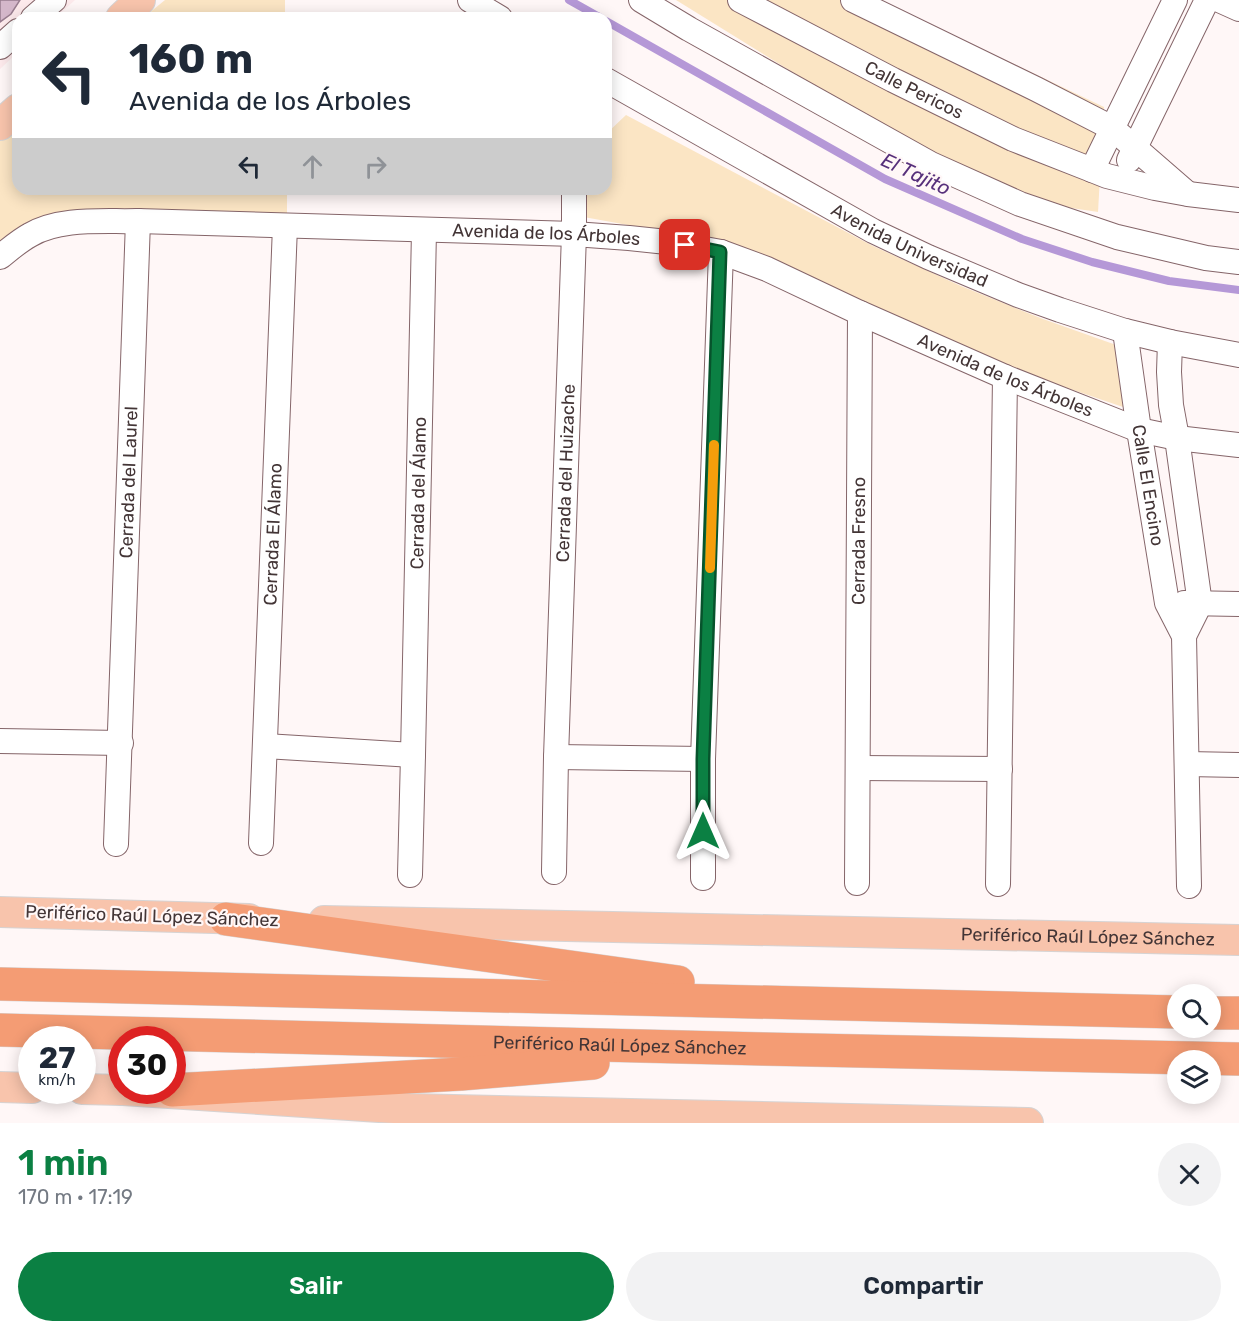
<!DOCTYPE html>
<html lang="es">
<head>
<meta charset="utf-8">
<style>
  :root { --surface:#fff; --page:#f2f2f3; --text:#1f2937; --muted:#747a83; --accent:#0b8043 }
  body { margin:0; font-family:Rubik,sans-serif; background:var(--page); color:var(--text); height:100vh; display:flex; flex-direction:column; font-size:22px; white-space:nowrap }
  * { box-sizing:border-box; margin:0 }
  p { font-size:20px; color:var(--muted) }
  .icon { flex:none; width:33px; height:33px; fill:none; stroke:currentColor; stroke-width:2; stroke-linecap:round; stroke-linejoin:round }
  .map { position:relative; height:1123px; overflow:hidden }
  .panel { display:flex; flex-direction:column; background:var(--surface); flex:1 }
  .panel>* { flex:none }
  .top-card { position:absolute; left:12px; top:12px; width:600px; height:183px; border-radius:18px; box-shadow:0 3px 15px #0003; background:#fff; color:var(--text); overflow:hidden }
  .fabs { position:absolute; left:1167px; top:984px; display:grid; gap:12px }
  .fabs a { display:grid; place-items:center; width:54px; height:54px; border-radius:50%; background:var(--surface); box-shadow:0 3px 15px #0003; font-size:30px }
  .speed { position:absolute; left:18px; top:1026px; display:flex; gap:12px; font-size:30px; font-weight:700; text-align:center }
  .speed>* { display:grid; place-content:center; width:78px; height:78px; border-radius:50%; background:var(--surface); box-shadow:0 3px 15px #0003; line-height:1 }
  .speed small { font-size:15px; font-weight:400 }
  .speed .limit { border:9px solid #d22; background:#fff; color:#111 }
  .pin { position:absolute; display:grid; place-items:center; width:51px; height:51px; color:#fff; margin:-26px; border-radius:12px; box-shadow:0 3px 9px #0006 }
  .me { position:absolute; width:66px; margin:-33px; rotate:0deg; stroke-linejoin:round; filter:drop-shadow(0 0 4px #0008) }
  .turn { display:flex; align-items:center; gap:21px; height:126px; padding:0 18px; font-size:27px }
  .turn .icon { width:78px; height:78px; stroke-width:2.5 }
  .turn b { display:block; font-size:42px; line-height:51px }
  .lanes { display:flex; align-items:center; height:57px; padding:0 18px; background:#0003; justify-content:center; gap:30px; direction:ltr }
  .lanes .off { opacity:.35 }
  .round { display:grid; place-items:center; flex:none; width:63px; height:63px; border-radius:32px; background:var(--page) }
  .head { display:flex; align-items:center; justify-content:space-between; height:102px; padding:0 18px }
  h1 { font-size:36px; font-weight:600; line-height:45px; color:var(--accent) }
  .cta { display:flex; gap:12px; margin-top:auto; padding:12px 18px }
  .cta a { flex:1; height:69px; border-radius:36px; background:var(--accent); color:#fff; font-size:24px; font-weight:600; line-height:69px; text-align:center }
  .cta a+a { background:var(--page); color:var(--text) }
  .map>svg:first-child { display:block }
  .built { fill:#fdeaec }
  .green { fill:#fbe5c4 }
  .lines { fill:none; stroke-linecap:round; stroke-linejoin:round }
  .stream { stroke:#b598d7; stroke-width:8 }
  .building { fill:#d4b7ca; stroke:#977c8e; stroke-width:1.5 }
  .minor-casing { stroke:#856569; stroke-width:26 }
  .major-casing { stroke:#d6d3d3; stroke-width:32 }
  .highway-casing { stroke:#d6d3d3; stroke-width:34 }
  .minor { stroke:#fff; stroke-width:24 }
  .major { stroke:#f8c4ac; stroke-width:30 }
  .highway { stroke:#f49c74; stroke-width:33 }
  .route-casing { stroke:#07532c; stroke-width:15 }
  .route { stroke:#0b8043; stroke-width:10 }
  .slow { stroke:#f59e0b; stroke-width:10 }
  .labels { text-anchor:middle; stroke-width:4.5; stroke-linejoin:round; paint-order:stroke }
  .street-label { font-size:18px; fill:#433536; stroke:#fff7f7 }
  .water-label { font-size:20px; font-style:italic; fill:#57307b; stroke:#fff7f7 }
</style>
</head>
<body>
<div class="map">
<svg width="1239" height="1123" viewBox="0 0 1239 1123">
  <rect width="100%" height="100%" fill="#fff7f7"/>
  <path class="built" d="M0 0H75L55 18H18V52L0 69Z"/>
  <g class="green">
    <path d="M165 0H285V18H143Z"/>
    <path d="M676 0H880L1104 107 1098 212 1031 202 936 161Z"/>
    <path d="M626 115 873 246 961 286 1043 319 1119 346 1123 407 991 362 706 239 578 216 577 189H606V134Z"/>
    <path d="M18 123V189H287V224L76 221 0 256V138Z"/>
  </g>
  <g class="lines">
    <g class="stream">
      <path d="M569 0 601 18"/>
      <path d="M606 21 885 179 1022 239 1092 262 1169 281 1239 290"/>
    </g>
  </g>
  <path class="building" d="M0 0H20L11 14 0 22Z"/>
  <g class="lines">
    <defs>
      <g id="minor">
        <path d="M470 0 500 18"/>
        <path d="M641 0 689 29 931 164 1020 204 1117 237 1206 258 1239 262"/>
        <path id="s1" d="M740 0 893 80 1013 139 1092 170 1107 176 1155 188 1188 194 1239 200"/>
        <path d="M853 0 1036 89 1112 128 1188 194"/>
        <path d="M1219 0 1239 9"/>
        <path d="M33 18 54 0"/>
        <path d="M0 47 18 31"/>
        <path id="s2" d="M606 80 873 231 928 257 1018 295 1060 310 1125 331 1170 342 1239 355"/>
        <path d="M1129 160 1207 0"/>
        <path d="M1092 170 1175 0"/>
        <path id="s3" d="M0 257C10 249 19 241 30 235 60 217 104 222 138 221L574 234 629 238 667 242 721 252 767 269 860 313 1005 377 1139 430 1177 438 1239 445"/>
        <path id="s4" d="M1125 331 1139 430 1167 603 1184 636 1189 886"/>
        <path d="M1170 342 1169 372 1171 405 1177 438 1200 604 1184 636"/>
        <path d="M1184 603 1239 604"/>
        <path d="M0 741 121 743"/>
        <path d="M265 746 413 755"/>
        <path d="M556 757 703 759"/>
        <path d="M1187 764 1239 765"/>
        <path d="M858 768 1000 769"/>
        <path id="s5" d="M261 843 285 226"/>
        <path id="s6" d="M116 844 138 221"/>
        <path id="s7" d="M554 872 556 757 574 234V189"/>
        <path id="s8" d="M410 875 413 755 424 231"/>
        <path d="M703 878V759L721 252"/>
        <path id="s9" d="M857 883 860 313"/>
        <path d="M998 884 1005 377"/>
      </g>
      <g id="major">
        <path d="M121 18 140 0"/>
        <path d="M0 125 18 109"/>
        <path d="M0 912 249 919"/>
        <path id="s10" d="M324 921 1239 940"/>
        <path d="M0 1087 32 1088"/>
        <path d="M82 1089 122 1090"/>
        <path d="M123 1090 409 1109 1028 1123"/>
      </g>
      <g id="highway">
        <path d="M226 919 678 982"/>
        <path d="M0 984 1178 1012"/>
        <path d="M1210 1013H1239"/>
        <path id="s11" d="M0 1030 763 1049 1239 1059"/>
        <path d="M172 1090 461 1074 593 1063"/>
      </g>
    </defs>
    <use href="#minor" class="minor-casing"/>
    <use href="#major" class="major-casing"/>
    <use href="#highway" class="highway-casing"/>
    <use href="#minor" class="minor"/>
    <use href="#major" class="major"/>
    <use href="#highway" class="highway"/>
  </g>
  <g class="lines">
    <defs>
      <path id="route" d="M685 245 720 252 703 759V831"/>
    </defs>
    <use href="#route" class="route-casing"/>
    <use href="#route" class="route"/>
    <path class="slow" d="M710 568 714 445"/>
  </g>
  <g class="labels">
    <g class="street-label">
      <text dy="6" stroke="none"><textPath href="#s1" startOffset="196">Calle Pericos</textPath></text>
      <text dy="6" stroke="none"><textPath href="#s3" startOffset="556">Avenida de los Árboles</textPath></text>
      <text dy="6" stroke="none"><textPath href="#s2" startOffset="346">Avenida Universidad</textPath></text>
      <text dy="6" stroke="none"><textPath href="#s3" startOffset="1042">Avenida de los Árboles</textPath></text>
      <text dy="6" stroke="none"><textPath href="#s7" startOffset="399">Cerrada del Huizache</textPath></text>
      <text dy="6" stroke="none"><textPath href="#s6" startOffset="362">Cerrada del Laurel</textPath></text>
      <text dy="6" stroke="none"><textPath href="#s4" startOffset="156">Calle El Encino</textPath></text>
      <text dy="6" stroke="none"><textPath href="#s8" startOffset="382">Cerrada del Álamo</textPath></text>
      <text dy="6" stroke="none"><textPath href="#s5" startOffset="309">Cerrada El Álamo</textPath></text>
      <text dy="6" stroke="none"><textPath href="#s9" startOffset="342">Cerrada Fresno</textPath></text>
      <text transform="translate(152 916) rotate(2)" y="6">Periférico Raúl López Sánchez</text>
      <text dy="6" stroke="none"><textPath href="#s10" startOffset="764">Periférico Raúl López Sánchez</textPath></text>
      <text dy="6" stroke="none"><textPath href="#s11" startOffset="620">Periférico Raúl López Sánchez</textPath></text>
    </g>
    <g class="water-label">
      <text transform="translate(916 174) rotate(25)" y="7">El Tajito</text>
    </g>
  </g>
</svg>
<div class="fabs">
<a><svg class="icon" aria-label="search" viewBox="0 0 24 24"><circle cx="10" cy="10" r="6"/><path d="M15 15l6 6"/></svg></a>
<a><svg class="icon" aria-label="layers" viewBox="0 0 24 24"><path d="M12 4l9 5-9 5-9-5zM3 14l9 5 9-5"/></svg></a>
</div>
<div class="speed"><div>27<small>km/h</small></div><div class="limit">30</div></div>
<div class="pin" style="left:685px;top:245px;background:#d93025"><svg class="icon" aria-label="arrive" viewBox="0 0 24 24"><path d="M6 21V4h12l-3 4 3 4H6"/></svg></div>
<svg class="me" style="left:703px;top:831px" viewBox="-20 -20 40 40"><path d="M0-17L14 15 0 8-14 15z" fill="#0b8043" stroke="#fff" stroke-width="4"/></svg>
<div class="top-card">
<div class="turn"><svg class="icon" aria-label="left" viewBox="0 0 24 24"><path d="M17 20v-9H6M10 6l-5 5 5 5"/></svg><div><b>160 m</b>Avenida de los Árboles</div></div>
<div class="lanes"><svg class="icon" aria-label="left" viewBox="0 0 24 24"><path d="M17 20v-9H6M10 6l-5 5 5 5"/></svg><svg class="icon off" aria-label="ahead" viewBox="0 0 24 24"><path d="M12 20V5M6 11l6-6 6 6"/></svg><svg class="icon off" aria-label="right" viewBox="0 0 24 24"><path d="M7 20v-9h11M14 6l5 5-5 5"/></svg></div>
</div>
</div>
<section class="panel">
<div class="head"><div><h1>1 min</h1><p>170 m · 17:19</p></div><a class="round"><svg class="icon" aria-label="close" viewBox="0 0 24 24"><path d="M6 6l12 12M18 6L6 18"/></svg></a></div>
<div class="cta"><a>Salir</a><a>Compartir</a></div>
</section>
</body>
</html>
